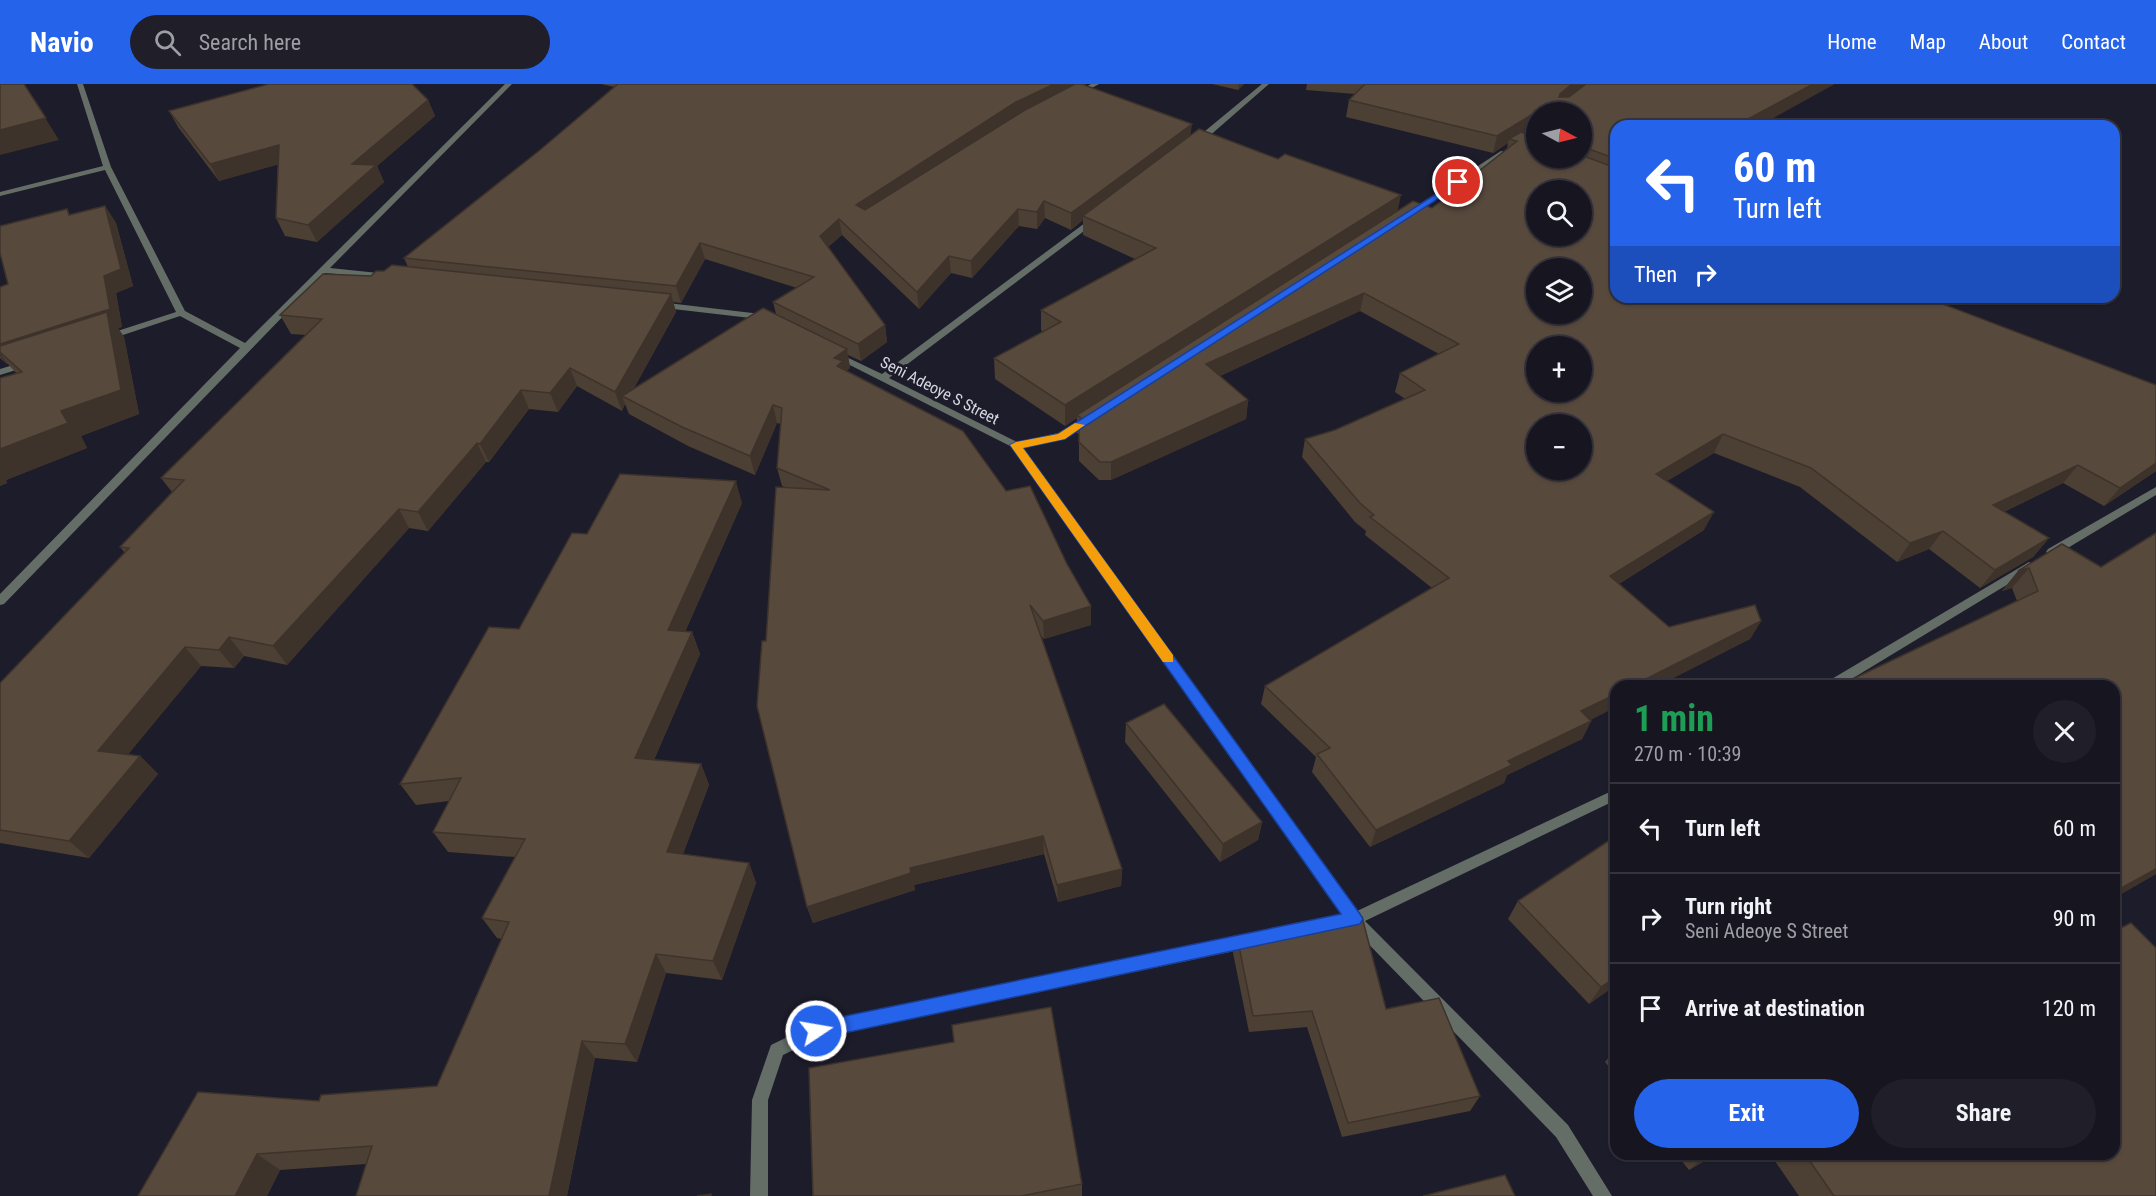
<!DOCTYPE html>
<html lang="en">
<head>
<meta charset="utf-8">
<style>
  :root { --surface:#161520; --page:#1f1e29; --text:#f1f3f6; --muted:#9e9fa5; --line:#35343e; --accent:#2563eb }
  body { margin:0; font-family:"Roboto Condensed",sans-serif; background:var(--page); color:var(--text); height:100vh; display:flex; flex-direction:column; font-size:22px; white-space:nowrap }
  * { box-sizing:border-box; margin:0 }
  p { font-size:20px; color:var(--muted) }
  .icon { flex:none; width:33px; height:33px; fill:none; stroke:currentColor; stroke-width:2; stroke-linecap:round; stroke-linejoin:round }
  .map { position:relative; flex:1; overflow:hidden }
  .details { position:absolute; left:1610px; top:596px; width:510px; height:480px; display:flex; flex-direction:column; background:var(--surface); border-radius:18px; box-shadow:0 2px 4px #0004,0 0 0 2px var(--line) }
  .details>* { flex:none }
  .hud { position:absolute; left:1610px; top:36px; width:510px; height:183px; border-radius:18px; box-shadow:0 2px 4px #0004,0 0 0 2px var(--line); background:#2563eb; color:#fff; overflow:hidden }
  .needle { width:39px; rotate:97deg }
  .tools { position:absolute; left:1526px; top:18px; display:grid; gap:12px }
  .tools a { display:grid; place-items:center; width:66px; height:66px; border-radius:50%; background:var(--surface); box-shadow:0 2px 4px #0004,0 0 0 2px var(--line); font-size:30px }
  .pin { position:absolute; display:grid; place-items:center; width:51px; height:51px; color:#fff; margin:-26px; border:3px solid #fff; border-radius:50%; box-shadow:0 2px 6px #0007 }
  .me { position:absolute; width:66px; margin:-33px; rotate:78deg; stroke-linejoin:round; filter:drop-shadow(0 0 4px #0008) }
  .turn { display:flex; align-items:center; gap:21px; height:126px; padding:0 24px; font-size:27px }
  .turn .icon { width:78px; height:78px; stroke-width:2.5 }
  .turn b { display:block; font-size:42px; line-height:51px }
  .then { display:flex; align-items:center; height:57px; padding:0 24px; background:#0003; gap:12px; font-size:22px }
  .round { display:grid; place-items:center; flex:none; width:63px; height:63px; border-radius:32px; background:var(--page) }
  .head { display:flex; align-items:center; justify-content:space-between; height:102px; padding:0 24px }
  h1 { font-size:36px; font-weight:700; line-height:45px; color:#1e9e55 }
  .action { display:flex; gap:12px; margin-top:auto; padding:12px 24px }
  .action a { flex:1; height:69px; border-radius:36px; background:var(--accent); color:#fff; font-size:24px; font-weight:700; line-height:69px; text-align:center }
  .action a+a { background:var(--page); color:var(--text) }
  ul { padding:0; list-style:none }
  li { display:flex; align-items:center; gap:18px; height:90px; padding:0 24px; border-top:2px solid var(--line) }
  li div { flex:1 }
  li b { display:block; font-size:22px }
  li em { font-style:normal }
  header { display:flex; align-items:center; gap:36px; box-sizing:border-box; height:84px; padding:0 30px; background:var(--accent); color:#fff }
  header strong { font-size:28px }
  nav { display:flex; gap:33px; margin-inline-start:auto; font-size:21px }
  .search { width:420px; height:54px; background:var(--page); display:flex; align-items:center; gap:15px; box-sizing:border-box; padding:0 21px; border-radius:33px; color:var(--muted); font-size:22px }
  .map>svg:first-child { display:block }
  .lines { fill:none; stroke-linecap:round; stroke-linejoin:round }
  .minor { fill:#656d67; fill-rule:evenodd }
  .wall { fill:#4c3f34; fill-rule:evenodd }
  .shaded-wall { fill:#3e332b }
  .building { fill:#58493d; stroke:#3e332b; stroke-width:1.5; fill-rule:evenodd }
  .route { fill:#2563eb; stroke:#184099; stroke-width:1.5 }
  .slow { fill:#f59e0b }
  .labels { text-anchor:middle; stroke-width:6; stroke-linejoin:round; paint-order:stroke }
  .far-street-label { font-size:16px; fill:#d7d6e0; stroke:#1d1c2a }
</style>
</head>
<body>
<header>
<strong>Navio</strong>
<div class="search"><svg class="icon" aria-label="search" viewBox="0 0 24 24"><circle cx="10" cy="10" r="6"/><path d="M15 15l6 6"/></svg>Search here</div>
<nav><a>Home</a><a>Map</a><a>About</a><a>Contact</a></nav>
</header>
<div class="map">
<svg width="2156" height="1112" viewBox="0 0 2156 1112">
  <rect width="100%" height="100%" fill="#1d1c2a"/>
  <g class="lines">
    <g class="minor">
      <path d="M77 0H83L111 83 185 227 245 259 505 0H512L330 184 388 190 391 191V195L325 189 4 520 0 521V510L240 264 180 232 108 256H102V252L176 228 105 86 0 112V108L103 82Z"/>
      <path d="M1091 0H1099L1078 12 1072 11Z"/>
      <path d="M1262 0H1269L1199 61H1193V57Z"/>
      <path d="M1501 67 1508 69 1413 131 1406 129Z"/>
      <path d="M1093 133 1100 135 889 294 1017 358 1058 349 1086 332H1094V336L1065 354 1023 363 1357 827 1616 705V716L1365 837 1568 1041 1612 1112H1593L1556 1053 1351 842 1342 844 1337 842 1335 837 1337 832 1342 830 1012 363 830 271 835 268 838 269 882 290Z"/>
      <path d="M659 218 761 230 771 236 766 239 759 235 656 223V219Z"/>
      <path d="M26 277 29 278V282L0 291V285Z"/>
      <path d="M2156 403V411L2056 471H2048L2046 468 2048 465Z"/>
      <path d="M2029 478 2035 482 2033 485 1840 602H1823L1825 599Z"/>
      <path d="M1249 850 1254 852 1256 857 1254 862 1249 864 818 954 783 971 768 1016V1112H750L752 1016 771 961 816 939Z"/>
    </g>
  </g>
  <g class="wall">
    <path d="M601 0H1086V2L1191 51 1398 126 1432 124 1507 65 1508 59 1493 69 1346 33 1349 16 1355 10 1306 6 1307 0H1834L1833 1 1616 42V213H1936L1934 217 2156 387 2104 422 2063 399 2004 428 2049 454 2033 473 1980 504 1929 465 1897 478 1800 403 1714 369 1667 397 1704 446 1619 500 1669 543 1761 537 1750 555 1590 636 1591 637 1582 655 1507 691 1504 699 1370 763 1312 688 1316 673 1261 620 1265 602 1432 504 1365 451 1366 447 1355 438 1302 373 1305 355 1335 346 1405 315 1395 308 1400 289 1439 270 1360 227 1220 292 1248 316 1246 335 1111 396H1099L1079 377V350L1077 349V334L1065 342 995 295 994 274 1043 248 1041 246V226L1135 175 1083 151V136L1071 146 1045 134 1037 145 1019 142 972 194 951 189 919 225 842 151 828 163 885 241 887 258 861 277 848 271 850 284 846 287 1091 541 1044 555 1041 552 1122 785 1121 802 1058 818 1044 770 914 801 915 806 813 839 807 823 766 557 784 403 782 402 777 384 781 340 777 339 755 391 688 362 629 330 625 320 622 327 577 302 558 328 529 325 489 378H486L428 447 409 444 287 581 244 572 234 584 201 582 128 670 140 672 158 690 89 774 0 759V599L125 469 120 463 172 408 161 394 306 251 291 250 280 231 384 187 408 183 404 174 540 66 614 3ZM1536 28H1581V74H1536ZM705 175 797 204 773 218 776 230 634 304 676 228 673 218 681 219Z"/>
    <path d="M1212 0H1244L1238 6Z"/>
    <path d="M428 16 435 32 377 82 384 98 317 158 285 152 276 134 278 80 219 97 178 43 169 27Z"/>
    <path d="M105 122 116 139 133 202 116 209 122 243 118 244 124 253 139 330 81 352 87 364 6 396 7 399 0 402V294L16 289 8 280H7L0 274V203L8 200 67 125 70 131Z"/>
    <path d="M742 419 685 548H692L700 570 654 676 701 680 709 701 683 770 749 779 756 799 722 896 666 889 637 978 595 974 567 1112H356L366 1080 280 1086 267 1112H138L319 1017 437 1002 502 855 497 854 482 834 515 773 448 768 433 748 449 717 416 721 400 700 519 545 587 450Z"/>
    <path d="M2156 449V790L2114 814V602H1838L2017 517 2012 504 2002 507 2018 487 2062 460 2101 483Z"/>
    <path d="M1126 639 1262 738 1258 756 1220 778 1125 658Z"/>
    <path d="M1518 817 1616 901 1589 920 1508 835Z"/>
    <path d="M1237 852 1386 925 1480 1012 1470 1027 1342 1053 1307 943 1249 948 1233 869Z"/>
    <path d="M1616 964V992L1605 978Z"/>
    <path d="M1676 1070H1717L1689 1086Z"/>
    <path d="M1770 1070H2114L2156 1112H1799Z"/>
    <path d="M1082 1100V1112H813Z"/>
  </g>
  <g class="shaded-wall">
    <path d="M24 0 59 56 0 71V46Z"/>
    <path d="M1054 0H1086V10L859 137 856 121 1016 18Z"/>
    <path d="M1239 0H1244L1238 6Z"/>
    <path d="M1572 0H1587L1555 26 1560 10Z"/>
    <path d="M1813 0H1834L1833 1 1759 42H1735Z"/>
    <path d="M428 16 435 32 377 82 384 98 317 158 308 141 352 80Z"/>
    <path d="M1541 25 1540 28H1536V42H1531L1529 46 1513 56 1509 55 1508 59 1493 69 1497 52Z"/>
    <path d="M1192 40 1190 55 1083 132V136L1071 146V129Z"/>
    <path d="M279 61 288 78 219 97 210 80Z"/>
    <path d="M1401 111 1397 130 1077 331V334L1065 342V321Z"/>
    <path d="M1044 117 1045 134 1037 145V128Z"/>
    <path d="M105 122 116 139 133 202 116 209 122 243 118 244 124 253 139 330 81 352 87 364 6 396 7 399 0 402V365L61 327 121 306 0 268V260L104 192Z"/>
    <path d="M1018 125 1019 142 972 194 971 177Z"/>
    <path d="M839 135 842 151 822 168 820 152Z"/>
    <path d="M700 159 705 175 681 219 676 202Z"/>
    <path d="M949 172 951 189 919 225 917 208Z"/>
    <path d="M1364 209 1360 227 1205 299 1206 280Z"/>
    <path d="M671 210 676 228 628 315 622 312 625 320 622 327 615 308Z"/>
    <path d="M885 241 887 258 861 277 858 260Z"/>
    <path d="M847 265 850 284 845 288 840 301 834 274Z"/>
    <path d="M0 269 8 280H7L0 272Z"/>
    <path d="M570 284 577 302 558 328 550 309Z"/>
    <path d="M521 306 529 325 489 378 480 360Z"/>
    <path d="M1248 316 1246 335 1111 396V378Z"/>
    <path d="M773 321 777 339 755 391 750 372Z"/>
    <path d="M1723 350 1714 369 1647 409 1656 390Z"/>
    <path d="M477 359 486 378 428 447 418 428Z"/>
    <path d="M2156 379V387L2104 422 2120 404Z"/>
    <path d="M2078 381 2063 399 1979 440 1993 421Z"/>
    <path d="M736 397 742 419 676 568 668 546Z"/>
    <path d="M399 425 409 444 287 581 273 562Z"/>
    <path d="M1714 428 1704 446 1601 511 1610 492Z"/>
    <path d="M1943 447 1929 465 1897 478 1910 459Z"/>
    <path d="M2049 454 2033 473 1980 504 1995 486Z"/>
    <path d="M2029 484 2012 504 2002 507 2018 487Z"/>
    <path d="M1091 522V541L1044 555 1043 537Z"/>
    <path d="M1761 537 1750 555 1658 602H1632Z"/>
    <path d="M692 548 700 570 645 696 635 674Z"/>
    <path d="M229 553 244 572 234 584 219 566Z"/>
    <path d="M185 563 201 582 117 684 98 667Z"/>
    <path d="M1616 610V623L1572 645 1581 627Z"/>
    <path d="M1591 637 1582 655 1507 691 1504 699 1370 763 1376 746 1508 677Z"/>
    <path d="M140 672 158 690 89 774 69 757Z"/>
    <path d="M701 680 709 701 676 788 667 768Z"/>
    <path d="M1262 738 1258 756 1220 778 1223 760Z"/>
    <path d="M1043 752 1044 770 914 801 915 806 813 839 807 823 910 784Z"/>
    <path d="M749 779 756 799 722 896 713 877Z"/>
    <path d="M1122 785 1121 802 1058 818 1057 801Z"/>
    <path d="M2156 785V790L2114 814V808Z"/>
    <path d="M656 870 666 889 637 978 625 960Z"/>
    <path d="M1616 893V901L1589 920 1601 903Z"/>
    <path d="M582 957 595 974 567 1112H549Z"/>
    <path d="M257 1070 280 1086 267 1112H235Z"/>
    <path d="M1708 1070H1717L1689 1086Z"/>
  </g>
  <g class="building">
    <path d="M0 0H24L46 34 0 46Z"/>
    <path d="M269 0H412L428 16 352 80 376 81 308 141 276 134 279 61 210 80 169 27Z"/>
    <path d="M618 0H1054L1016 18 856 121 865 126 1025 26 1075 0H1084V1L1192 40 1071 129 1044 117 1037 128 1018 125 971 177 949 172 917 208 839 135 820 152 885 241 858 260 773 218 814 193 700 159 676 202 404 174 540 66Z"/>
    <path d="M1365 0H1572L1560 10 1559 13H1569L1586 0H1813L1735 42H1616V75L1581 62V28H1542L1541 25 1497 52 1349 16Z"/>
    <path d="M1536 38V44L1531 42Z"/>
    <path d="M1199 45 1278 75 1285 70 1401 111 1065 321 994 274 1061 238 1041 226 1156 164 1083 132Z"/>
    <path d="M1521 48 1536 54V74H1581V71L1616 84V213H1934L1932 216 2156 301V379L2120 404 2078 381 1993 421 2049 454 1995 486 1943 447 1910 459 1811 384 1723 350 1656 390 1714 428 1610 492 1669 543 1755 521 1761 537 1632 602H1616V610L1581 627 1591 637 1508 677 1512 681 1376 746 1317 670 1330 664 1265 602 1449 494 1370 433 1374 431 1360 419 1305 355 1335 346 1425 306 1400 289 1459 260 1364 209 1206 280 1248 316 1111 378H1100L1079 358V338L1084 336 1077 331 1413 117 1432 124 1517 57 1509 55ZM1536 106H1581V152H1536ZM1536 184H1581V230H1536ZM1536 262H1581V308H1536ZM1536 340H1581V386H1536Z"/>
    <path d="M105 122 121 185 104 192 110 225 0 260V203L8 200 0 169V142L67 125 69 131Z"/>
    <path d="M392 181 671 210 615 308 570 284 550 309 521 306 480 360 477 359 418 428 399 425 273 562 229 553 219 566 185 563 98 667 140 672 69 757 0 746V599L129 464 120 463 184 396 161 394 322 235 280 231 323 190 371 192 376 187H384Z"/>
    <path d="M763 224 847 265 834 274 843 277 837 282 963 347 1006 407 1030 402 1067 480 1091 522 1043 537 1030 521 1122 785 1057 801 1043 752 910 784 911 789 807 823 757 622 762 557H766L776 403 830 406 777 384 782 324 773 321 750 372 682 343 622 312Z"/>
    <path d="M107 228 121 306 61 327 68 339 0 365V294L22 288 0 268V262Z"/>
    <path d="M620 390 736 397 668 546 692 548 635 674 701 680 667 768 749 779 713 877 656 870 625 960 582 957 549 1112H356L372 1062 257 1070 235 1112H138L198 1008 319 1017 321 1011 437 1002 509 838 482 834 525 755 433 748 461 694 400 700 489 543 519 545 572 449 587 450Z"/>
    <path d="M2156 449V785L2114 808V602H1838L2038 507 2029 484 2018 487 2062 460 2101 483Z"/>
    <path d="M1164 620 1262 738 1223 760 1126 639Z"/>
    <path d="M1616 752V893L1601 903 1518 817Z"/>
    <path d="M1362 833 1386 925 1439 914 1480 1012 1348 1039 1312 927 1253 932 1237 852 1303 838Z"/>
    <path d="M2131 839 2156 864V1112H1834L1805 1070H2114V847Z"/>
    <path d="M1051 923 1082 1100 1021 1112H813L809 984 954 958 952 941Z"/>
    <path d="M1505 1091 1515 1112H1423Z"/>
    <path d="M711 1110V1112H697Z"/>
  </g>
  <path class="route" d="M1458 96 1463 98 1461 100 1065 355 1023 364 1360 830 1363 835 1360 840 816 955 810 953 807 947 810 941 816 938 1341 830 1010 361 1016 358 1058 350Z"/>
  <path class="slow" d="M1075 339 1085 341 1065 355 1023 364 1173 571V578H1163L1010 361 1016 358 1058 350Z"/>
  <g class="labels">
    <g class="far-street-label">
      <text transform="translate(940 306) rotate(27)" y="6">Seni Adeoye S Street</text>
    </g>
  </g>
</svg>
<div class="tools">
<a><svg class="needle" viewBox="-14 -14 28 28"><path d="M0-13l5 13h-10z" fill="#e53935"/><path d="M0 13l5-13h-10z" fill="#9e9fa5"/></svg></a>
<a><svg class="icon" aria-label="search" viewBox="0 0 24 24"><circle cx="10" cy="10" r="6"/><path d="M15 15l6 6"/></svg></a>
<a><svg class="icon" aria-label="layers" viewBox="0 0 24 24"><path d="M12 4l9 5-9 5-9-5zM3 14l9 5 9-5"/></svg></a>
<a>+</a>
<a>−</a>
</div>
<div class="pin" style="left:1458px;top:98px;background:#d93025"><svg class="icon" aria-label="arrive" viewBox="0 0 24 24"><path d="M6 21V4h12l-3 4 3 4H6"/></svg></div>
<svg class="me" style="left:816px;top:947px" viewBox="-20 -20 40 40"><circle r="17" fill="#2563eb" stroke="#fff" stroke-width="3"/><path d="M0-11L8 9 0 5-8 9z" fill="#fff"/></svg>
<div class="hud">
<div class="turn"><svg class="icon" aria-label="left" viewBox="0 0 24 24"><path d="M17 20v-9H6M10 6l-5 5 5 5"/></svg><div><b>60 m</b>Turn left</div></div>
<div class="then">Then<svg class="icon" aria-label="right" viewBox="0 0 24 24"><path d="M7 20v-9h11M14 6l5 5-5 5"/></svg></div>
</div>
<section class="details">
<div class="head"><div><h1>1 min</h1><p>270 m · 10:39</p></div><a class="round"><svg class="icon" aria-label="close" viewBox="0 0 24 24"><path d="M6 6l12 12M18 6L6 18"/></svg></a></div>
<ul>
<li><svg class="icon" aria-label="left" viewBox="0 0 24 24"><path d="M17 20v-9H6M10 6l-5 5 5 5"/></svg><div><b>Turn left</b></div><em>60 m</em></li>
<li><svg class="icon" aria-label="right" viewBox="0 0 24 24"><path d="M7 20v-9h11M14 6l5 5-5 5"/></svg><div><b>Turn right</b><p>Seni Adeoye S Street</p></div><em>90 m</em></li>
<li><svg class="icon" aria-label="arrive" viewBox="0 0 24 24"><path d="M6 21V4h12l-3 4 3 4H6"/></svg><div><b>Arrive at destination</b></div><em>120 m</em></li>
</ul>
<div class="action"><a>Exit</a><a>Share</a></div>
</section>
</div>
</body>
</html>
